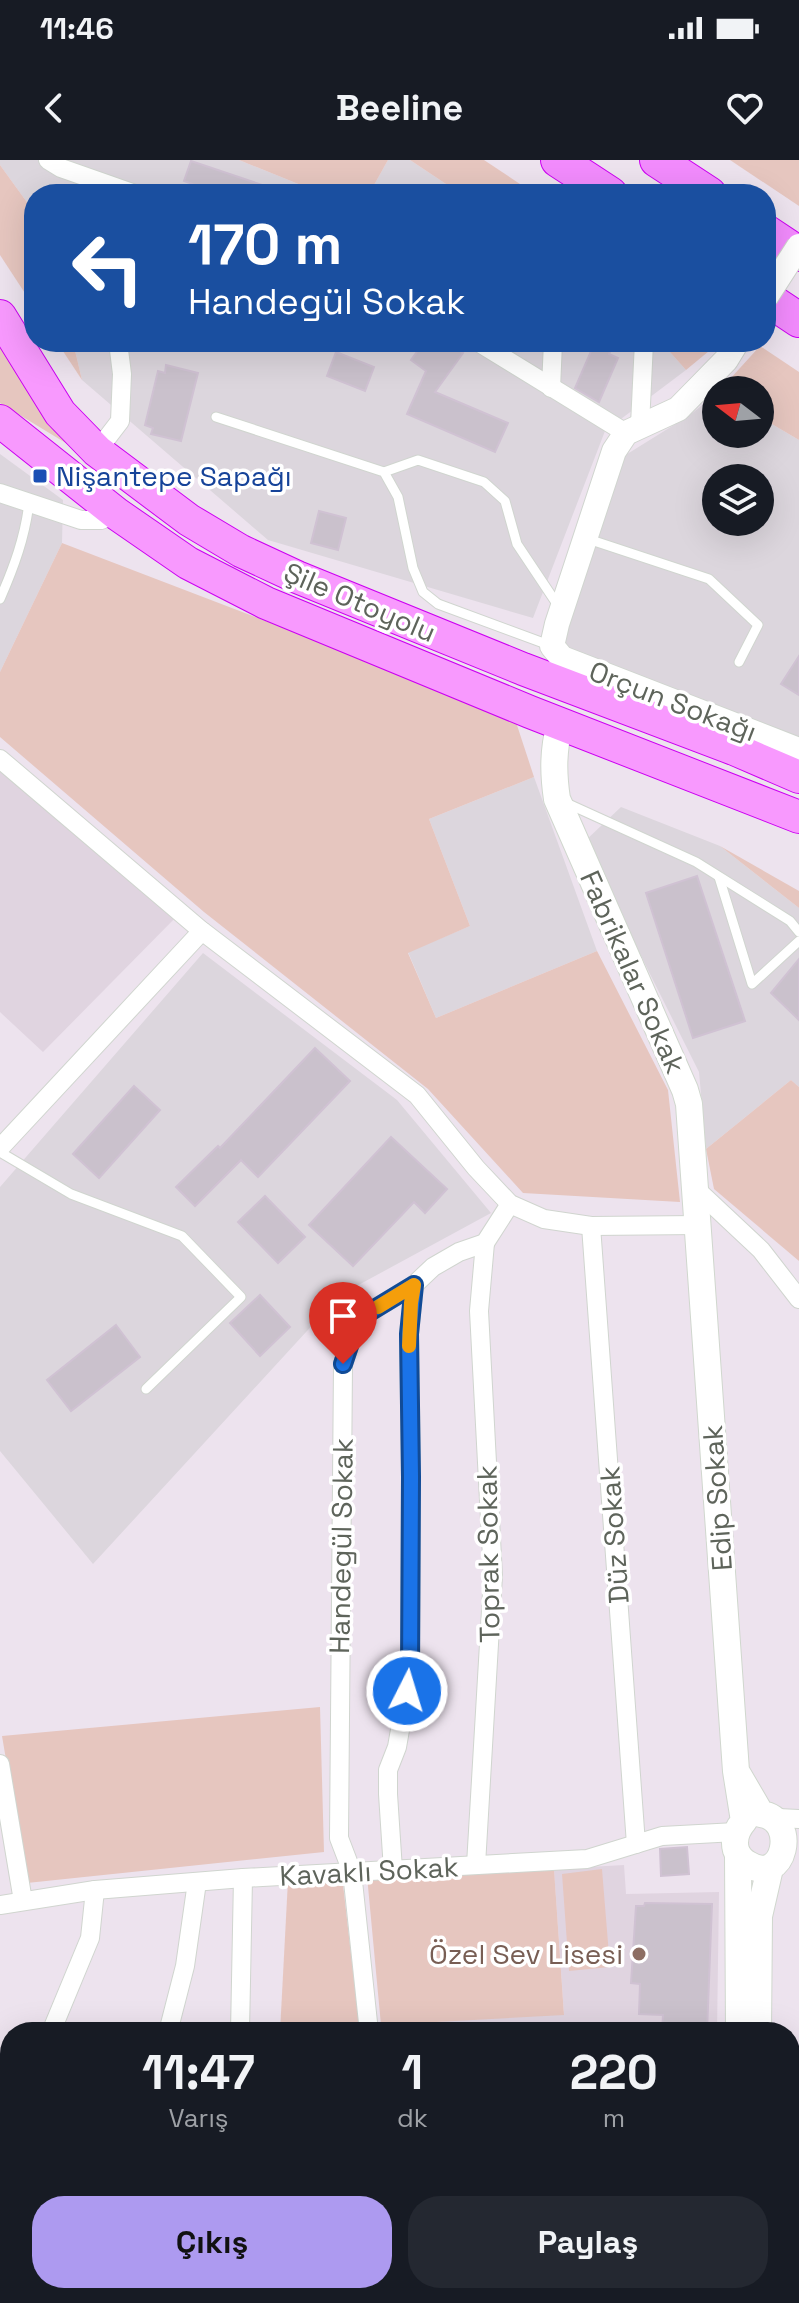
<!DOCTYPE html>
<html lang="tr">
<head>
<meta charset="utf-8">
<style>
  :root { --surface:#171b24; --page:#242831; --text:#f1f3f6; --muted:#9ea1a6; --accent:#ad9af0 }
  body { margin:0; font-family:"Space Grotesk",sans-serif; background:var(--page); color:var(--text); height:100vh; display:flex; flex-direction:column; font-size:30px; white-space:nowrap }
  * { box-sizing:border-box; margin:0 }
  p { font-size:26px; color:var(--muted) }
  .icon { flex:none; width:44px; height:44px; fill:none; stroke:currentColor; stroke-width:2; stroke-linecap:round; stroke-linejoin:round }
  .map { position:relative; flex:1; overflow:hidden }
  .sheet { position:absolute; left:0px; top:1862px; width:800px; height:282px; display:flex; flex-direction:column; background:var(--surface); border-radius:32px 32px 0 0; box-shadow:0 8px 32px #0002 }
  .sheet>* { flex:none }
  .hud { position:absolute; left:24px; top:24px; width:752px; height:168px; border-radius:32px; box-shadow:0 8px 32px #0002; background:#1a4fa0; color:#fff; overflow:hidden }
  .needle { width:52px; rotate:286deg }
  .controls { position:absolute; left:702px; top:216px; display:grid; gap:16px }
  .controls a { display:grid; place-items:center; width:72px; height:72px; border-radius:50%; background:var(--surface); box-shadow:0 8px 32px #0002; font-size:40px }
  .pin { position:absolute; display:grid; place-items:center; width:68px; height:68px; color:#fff; margin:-82px -34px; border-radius:50% 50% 50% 0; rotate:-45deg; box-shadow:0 0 8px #0007 }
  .pin .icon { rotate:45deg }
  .me { position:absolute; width:88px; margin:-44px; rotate:5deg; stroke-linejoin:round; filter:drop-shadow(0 0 6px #0008) }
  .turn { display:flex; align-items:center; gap:28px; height:168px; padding:0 32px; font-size:36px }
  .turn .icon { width:104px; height:104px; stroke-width:2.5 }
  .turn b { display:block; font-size:56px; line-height:68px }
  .eta { display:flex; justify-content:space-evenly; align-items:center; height:136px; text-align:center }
  .eta b { font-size:48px; font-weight:600; line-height:56px }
  .button { display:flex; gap:16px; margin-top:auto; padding:16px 32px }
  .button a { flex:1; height:92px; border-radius:32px; background:var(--accent); color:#111; font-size:32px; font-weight:600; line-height:92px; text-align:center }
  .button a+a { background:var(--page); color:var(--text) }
  .status { display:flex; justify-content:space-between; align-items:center; height:56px; padding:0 40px; background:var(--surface); direction:ltr }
  .status svg { height:22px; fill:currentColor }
  header { display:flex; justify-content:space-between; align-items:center; height:104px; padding:0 32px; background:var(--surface); font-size:36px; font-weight:600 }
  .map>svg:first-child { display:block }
  .industrial { fill:#dcd6dd; fill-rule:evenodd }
  .education { fill:#e0d4e0 }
  .green { fill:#e6c6bf }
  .building { fill:#cac1cc; stroke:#d0c2d3; stroke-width:2 }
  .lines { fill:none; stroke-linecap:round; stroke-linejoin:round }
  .service-casing { stroke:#d0d5cf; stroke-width:11 }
  .minor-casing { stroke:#d0d5cf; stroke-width:20 }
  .tertiary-casing { stroke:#d0d5cf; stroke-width:26 }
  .secondary-casing { stroke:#d0d7ce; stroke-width:28 }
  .trunk-casing { stroke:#cc00f1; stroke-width:34 }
  .motorway-casing { stroke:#cc00f1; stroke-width:36 }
  .service { stroke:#fff; stroke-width:9 }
  .minor { stroke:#fff; stroke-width:18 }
  .tertiary { stroke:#fff; stroke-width:24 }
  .secondary { stroke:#fff; stroke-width:26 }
  .trunk { stroke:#f899fe; stroke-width:32 }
  .motorway { stroke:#f28bfd; stroke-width:34 }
  .tertiary-bridge-casing { stroke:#d0d5cf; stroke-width:26; stroke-linecap:butt }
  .tertiary-bridge { stroke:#fff; stroke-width:24 }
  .route-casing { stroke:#114b97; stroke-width:20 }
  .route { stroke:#1a73e8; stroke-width:14 }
  .slow { stroke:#f59e0b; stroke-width:14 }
  .transit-dot { fill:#1a4fb4; stroke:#fff; stroke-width:3 }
  .education-dot { fill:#8d6e63; stroke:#fff; stroke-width:3 }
  .labels { text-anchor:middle; stroke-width:7; stroke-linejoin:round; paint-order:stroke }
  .transit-label { font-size:28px; fill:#164399; stroke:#fff; text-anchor:start }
  .street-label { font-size:28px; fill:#5e645b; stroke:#fff }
  .education-label { font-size:28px; fill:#785e54; stroke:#fff; text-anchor:end }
</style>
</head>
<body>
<div class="status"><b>11:46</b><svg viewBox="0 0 49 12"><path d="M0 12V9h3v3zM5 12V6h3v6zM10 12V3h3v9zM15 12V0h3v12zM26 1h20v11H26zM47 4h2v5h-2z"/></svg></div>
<header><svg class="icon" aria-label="back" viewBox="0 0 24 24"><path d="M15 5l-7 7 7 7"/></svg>Beeline<svg class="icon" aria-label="heart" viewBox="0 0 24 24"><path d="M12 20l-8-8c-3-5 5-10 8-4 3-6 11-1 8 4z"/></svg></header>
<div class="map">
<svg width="799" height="2143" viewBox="0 0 799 2143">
  <rect width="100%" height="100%" fill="#ede3ee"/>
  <g class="industrial">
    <path d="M0 0H239L323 34H34V52L0 5Z"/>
    <path d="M388 0H410L461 34H369Z"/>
    <path d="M73 182H661L686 210 605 271 533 458 268 380 82 220Z"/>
    <path d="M716 234V274H760V257L799 280V603L563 510 566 459 624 296 690 255ZM716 318H760V362H716Z"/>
    <path d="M0 294 63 340 62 383 0 512Z"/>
    <path d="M534 617 597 791 436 858 408 792 470 766 429 659Z"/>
    <path d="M621 647 720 686 799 748V927L791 920 706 989 699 912 584 682Z"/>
    <path d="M203 793 397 940 491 1053 340 1135 93 1404 0 1291V1027Z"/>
  </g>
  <g class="education">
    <path d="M0 610 179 754 43 892 0 852Z"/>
    <path d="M624 1705 626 1734 719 1732 717 1872H382L381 1865 564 1854 554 1709Z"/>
    <path d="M426 2134H654L650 2143H426Z"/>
  </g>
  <g class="green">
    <path d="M239 0H388L369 34H323Z"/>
    <path d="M410 0H484L535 34H461Z"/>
    <path d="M730 0H799V46Z"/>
    <path d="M0 5 34 52V147L0 95Z"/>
    <path d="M0 178 69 285 0 243Z"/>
    <path d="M57 182H73L82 220Z"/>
    <path d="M661 182H715L709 191 686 210Z"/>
    <path d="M760 186 799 212V280L760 257V230H720Z"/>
    <path d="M62 383 514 556 534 617 429 659 470 766 408 793 436 858 597 791 668 930 680 1042 523 1033 428 929 204 752 0 577V512Z"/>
    <path d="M720 686 799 731V748Z"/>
    <path d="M791 920 799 927V1101L714 1029 706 989Z"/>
    <path d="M320 1547 324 1692 27 1723 2 1576Z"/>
    <path d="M554 1709 564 1855 381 1865 367 1716Z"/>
    <path d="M602 1709 610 1807 569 1811 562 1714Z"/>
    <path d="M342 1716 360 1872H280L288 1720Z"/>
    <path d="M799 2051V2143H717L720 2134H790V2054Z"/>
    <path d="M267 2134H389L390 2143H267Z"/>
  </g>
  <g class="building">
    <path d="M191 1 283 32V34H205L203 28 184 21Z"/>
    <path d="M424 182H447L463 193 435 232 508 263 495 292 407 254 426 211 411 200Z"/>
    <path d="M595 182H614L609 194 618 198 599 242 575 228Z"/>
    <path d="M336 192 374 207 365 231 327 216Z"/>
    <path d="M166 205 198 213 181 281 151 274 153 268 145 265 158 211 165 213Z"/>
    <path d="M319 351 346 358 338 390 311 383Z"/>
    <path d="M799 496V535L781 524Z"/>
    <path d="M697 716 745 861 693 878 646 733Z"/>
    <path d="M799 799V860L771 833Z"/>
    <path d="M315 888 350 921 258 1017 241 1000 195 1046 176 1027 218 986 220 988Z"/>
    <path d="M134 926 160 950 99 1018 73 994Z"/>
    <path d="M391 977 447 1029 425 1053 414 1042 353 1106 309 1065Z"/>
    <path d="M265 1036 305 1077 278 1103 238 1062Z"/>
    <path d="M260 1135 290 1167 260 1196 230 1163Z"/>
    <path d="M116 1165 140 1197 71 1251 47 1220Z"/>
    <path d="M687 1687 689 1714 661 1716 660 1689Z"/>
    <path d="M645 1743 712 1744 707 1872H662L663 1855 639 1854 640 1824 631 1823 636 1746H644Z"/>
  </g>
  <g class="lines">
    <defs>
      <g id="service">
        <path d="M216 257 384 312 398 337 413 408 423 432 438 444 549 485"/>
        <path d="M384 312 418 300 484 322 505 341 517 384 559 447"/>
        <path d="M588 379 709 419 758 465 739 502"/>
        <path d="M0 439C14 407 25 377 29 343"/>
        <path d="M564 642 696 702 790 761 799 772"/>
        <path d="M719 717 752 824 799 781"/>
        <path d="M0 992 71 1034 182 1076 241 1137 146 1229"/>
      </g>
      <g id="minor">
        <path d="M48 0 61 8 135 34"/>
        <path d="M478 182 626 273"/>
        <path d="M551 228 553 182"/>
        <path d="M640 265 644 182"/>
        <path d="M97 291 120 261 122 214 118 182"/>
        <path d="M0 333 81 360H101L117 354"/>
        <path d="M0 599 202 771 417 935 476 1008 510 1044 544 1059 591 1066 699 1065"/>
        <path d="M0 988 202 771"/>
        <path d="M696 1029 761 1090 799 1139"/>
        <path d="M591 1066 636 1684"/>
        <path d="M0 1604 23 1741"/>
        <path d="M778 1658 799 1659"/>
        <path d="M476 1705 493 1416 479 1151 485 1083"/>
        <path d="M393 1710 388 1634V1610L397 1587 410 1513 411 1317 409 1174 414 1125"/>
        <path d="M0 1745 95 1730 243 1718 587 1699 662 1676 736 1672"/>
        <path d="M51 1872 90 1778 95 1730"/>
        <path d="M168 1872 185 1806 197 1722"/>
        <path d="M240 1872 243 1718"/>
        <path d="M369 1872 352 1712 339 1678 343 1204 358 1159 414 1125 433 1107 459 1092 485 1083 510 1044"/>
        <path d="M1 1985 10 1968"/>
        <path d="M790 2051 799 2048"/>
        <path d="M0 2065 10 2073"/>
        <path d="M81 2134 91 2143"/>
        <path d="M174 2134 184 2143"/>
        <path d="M398 2134 399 2143"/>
        <path d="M228 2143V2134"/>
      </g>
      <path id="tertiary" d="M737 182 726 200 678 249 626 273 614 291 557 464 552 486 562 498 799 590"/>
      <g id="secondary">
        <path d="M560 564C553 590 553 612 557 639L685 930 689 944 736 1611 744 1661C737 1669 733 1679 736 1690 738 1696 743 1701 748 1704 785 1727 799 1659 761 1654L736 1611"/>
        <path d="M738 1695 739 1872"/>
        <path d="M758 1872 759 1756 770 1708"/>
        <path d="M684 2143 688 2134"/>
        <path d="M709 2143 712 2134"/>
      </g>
      <g id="trunk">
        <path d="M0 156 60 253 97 291 189 360 241 391 297 417 523 509 734 589 799 617"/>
        <path d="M0 261 117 354 188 403 266 443 530 552 799 657"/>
      </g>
      <g id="motorway">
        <path d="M558 0 610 34"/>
        <path d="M657 0 709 34"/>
        <path d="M766 72 799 94"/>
        <path d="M766 138 799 160"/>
      </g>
    </defs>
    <use href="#service" class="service-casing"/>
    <use href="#minor" class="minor-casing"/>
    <use href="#tertiary" class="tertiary-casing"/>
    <use href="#secondary" class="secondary-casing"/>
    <use href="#trunk" class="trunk-casing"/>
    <use href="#motorway" class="motorway-casing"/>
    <use href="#service" class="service"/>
    <use href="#minor" class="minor"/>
    <use href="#tertiary" class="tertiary"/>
    <use href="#secondary" class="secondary"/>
    <use href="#trunk" class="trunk"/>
    <use href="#motorway" class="motorway"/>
    <defs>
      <path id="tertiary-bridge" d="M766 137 799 86"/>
    </defs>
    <use href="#tertiary-bridge" class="tertiary-bridge-casing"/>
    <use href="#tertiary-bridge" class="tertiary-bridge"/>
  </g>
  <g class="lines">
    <defs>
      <path id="route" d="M343 1204 358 1159 414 1125 409 1174 411 1317 410 1513 407 1531"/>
    </defs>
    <use href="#route" class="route-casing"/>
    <use href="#route" class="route"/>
    <path class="slow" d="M378 1147 414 1125 411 1143 409 1186"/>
  </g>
  <rect class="transit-dot" x="32" y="308" width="16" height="16" rx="4"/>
  <circle class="education-dot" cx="639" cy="1794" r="8"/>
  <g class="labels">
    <g class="transit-label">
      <text x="56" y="326">Nişantepe Sapağı</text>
    </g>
    <g class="street-label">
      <text transform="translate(360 442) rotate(23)" y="10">Şile Otoyolu</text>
      <text transform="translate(673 541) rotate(21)" y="10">Orçun Sokağı</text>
      <text transform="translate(633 812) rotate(66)" y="10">Fabrikalar Sokak</text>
      <text transform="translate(717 1338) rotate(-94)" y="10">Edip Sokak</text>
      <text transform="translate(614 1375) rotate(-94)" y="10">Düz Sokak</text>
      <text transform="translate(341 1386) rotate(-89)" y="10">Handegül Sokak</text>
      <text transform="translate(488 1394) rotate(-91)" y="10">Toprak Sokak</text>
      <text transform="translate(369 1711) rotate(-3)" y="10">Kavaklı Sokak</text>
    </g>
    <g class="education-label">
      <text x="623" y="1804">Özel Sev Lisesi</text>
    </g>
  </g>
</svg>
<div class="controls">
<a><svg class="needle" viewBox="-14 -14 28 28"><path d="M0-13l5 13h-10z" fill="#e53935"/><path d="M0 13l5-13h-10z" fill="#9ea1a6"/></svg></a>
<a><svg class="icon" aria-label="layers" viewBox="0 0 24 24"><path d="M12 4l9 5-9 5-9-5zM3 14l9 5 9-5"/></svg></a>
</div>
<div class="pin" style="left:343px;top:1204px;background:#d93025"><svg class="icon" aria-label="arrive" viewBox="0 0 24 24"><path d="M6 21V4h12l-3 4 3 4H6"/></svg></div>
<svg class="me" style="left:407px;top:1531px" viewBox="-20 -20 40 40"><circle r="17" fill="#1a73e8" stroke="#fff" stroke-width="3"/><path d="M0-11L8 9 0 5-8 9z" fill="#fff"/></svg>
<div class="hud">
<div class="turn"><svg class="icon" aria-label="left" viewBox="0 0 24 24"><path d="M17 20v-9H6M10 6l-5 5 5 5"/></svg><div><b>170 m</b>Handegül Sokak</div></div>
</div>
<section class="sheet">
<div class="eta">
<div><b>11:47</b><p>Varış</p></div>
<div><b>1</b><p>dk</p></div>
<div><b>220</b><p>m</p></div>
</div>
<div class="button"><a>Çıkış</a><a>Paylaş</a></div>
</section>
</div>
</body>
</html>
